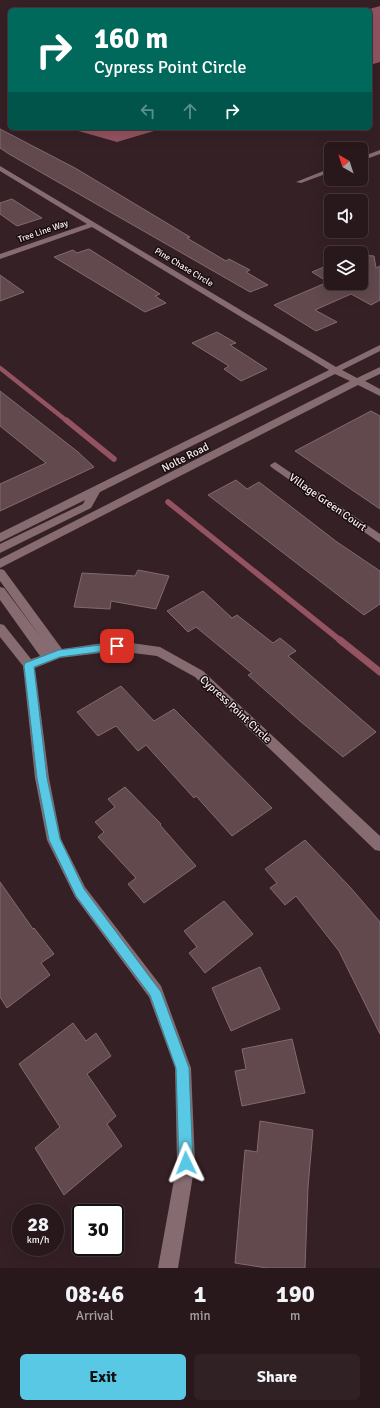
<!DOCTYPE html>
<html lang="en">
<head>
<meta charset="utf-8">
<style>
  :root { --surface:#28181c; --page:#302125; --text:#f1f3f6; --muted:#a5a0a3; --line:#44373b; --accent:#58c8e4 }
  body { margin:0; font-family:Signika,sans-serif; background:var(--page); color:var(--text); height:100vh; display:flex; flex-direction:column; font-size:15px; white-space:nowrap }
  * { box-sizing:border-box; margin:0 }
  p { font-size:13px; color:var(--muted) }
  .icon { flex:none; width:22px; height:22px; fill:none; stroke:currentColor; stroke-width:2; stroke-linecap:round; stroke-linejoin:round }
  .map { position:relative; height:1268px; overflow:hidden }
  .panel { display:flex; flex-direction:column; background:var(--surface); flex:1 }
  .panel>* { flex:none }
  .top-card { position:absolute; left:8px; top:8px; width:364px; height:122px; border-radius:6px; box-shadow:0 4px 16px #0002,0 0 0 1px var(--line); background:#00695c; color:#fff; overflow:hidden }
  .needle { width:26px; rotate:321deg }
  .buttons { position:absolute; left:324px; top:142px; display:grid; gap:8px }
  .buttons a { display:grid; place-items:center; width:44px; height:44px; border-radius:6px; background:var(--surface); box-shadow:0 4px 16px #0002,0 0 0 1px var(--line); font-size:20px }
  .speed { position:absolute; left:12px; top:1204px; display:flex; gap:8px; font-size:20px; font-weight:700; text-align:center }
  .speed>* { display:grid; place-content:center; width:52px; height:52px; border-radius:50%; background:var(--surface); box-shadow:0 4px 16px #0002,0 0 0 1px var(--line); line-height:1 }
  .speed small { font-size:10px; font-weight:400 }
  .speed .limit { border:2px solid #111; border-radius:6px; background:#fff; color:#111 }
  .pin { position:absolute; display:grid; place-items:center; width:34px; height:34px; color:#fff; margin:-17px; border-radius:8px; box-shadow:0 2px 6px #0006 }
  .me { position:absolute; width:44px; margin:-22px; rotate:358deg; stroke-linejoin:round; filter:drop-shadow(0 0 3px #0008) }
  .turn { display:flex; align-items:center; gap:14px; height:84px; padding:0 20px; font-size:18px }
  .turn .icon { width:52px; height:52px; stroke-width:2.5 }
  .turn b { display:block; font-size:28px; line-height:34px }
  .lanes { display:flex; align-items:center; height:38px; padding:0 20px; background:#0003; justify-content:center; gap:20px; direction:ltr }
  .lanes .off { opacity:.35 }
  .eta { display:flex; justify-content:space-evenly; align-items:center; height:68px; text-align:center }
  .eta b { font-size:24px; font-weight:800; line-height:28px }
  .primary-button { display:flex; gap:8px; margin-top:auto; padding:8px 20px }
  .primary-button a { flex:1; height:46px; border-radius:6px; background:var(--accent); color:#111; font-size:16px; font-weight:800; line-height:46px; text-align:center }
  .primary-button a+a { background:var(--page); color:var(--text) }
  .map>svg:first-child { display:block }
  .water { fill:#935361 }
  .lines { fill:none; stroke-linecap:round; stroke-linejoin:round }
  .stream-far2 { stroke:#935361; stroke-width:4.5 }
  .stream-far1 { stroke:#935361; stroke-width:5.5 }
  .stream { stroke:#935361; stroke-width:7 }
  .building { fill:#61494d; stroke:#836a6e }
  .minor { fill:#866c71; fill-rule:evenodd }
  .route { fill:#58c8e4; stroke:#398294 }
  .labels { text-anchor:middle; stroke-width:3; stroke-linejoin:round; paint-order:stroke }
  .far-street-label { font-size:9px; fill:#fbecef; stroke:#170d0f }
  .street-label { font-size:11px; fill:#fbecef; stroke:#170d0f }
</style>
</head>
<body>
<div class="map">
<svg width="380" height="1268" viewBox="0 0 380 1268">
  <rect width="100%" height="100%" fill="#352025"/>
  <g class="water">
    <path d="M380 6V62L370 65V10H366Z"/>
    <path d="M68 128H164L117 142Z"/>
  </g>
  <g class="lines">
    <path class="stream-far2" d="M0 368 67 421"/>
    <g class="stream-far1">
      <path d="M66 420 114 459"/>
      <path d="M168 502 341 641"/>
    </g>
    <path class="stream" d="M340 640 380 672"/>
  </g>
  <g class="building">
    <path d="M0 129 75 168 190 237 187 238 226 261 229 259 250 270 246 272 268 285 250 292 9 154 0 148Z"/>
    <path d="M12 199 26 208 42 218 17 226 0 214V203Z"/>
    <path d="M89 249 160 294 155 296 166 303 145 312 54 257 73 250 77 253Z"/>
    <path d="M361 255 374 256 376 268 380 266V300L371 305 351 294 315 310 337 322 316 331 274 305 328 282 312 272 331 264V283H361Z"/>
    <path d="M0 275 24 292 0 301Z"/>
    <path d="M217 332 236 343 230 345 267 369 241 381 224 369 229 366 192 343Z"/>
    <path d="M0 391 78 452 94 467 0 511V484L46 463 0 426Z"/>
    <path d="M371 411 380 416V509L295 451Z"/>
    <path d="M236 480 247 489 259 482 337 542 380 571V604L364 615 208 495Z"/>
    <path d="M138 570 169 576 156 609 111 601 110 609 74 607 82 573 135 576Z"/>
    <path d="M203 591 232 618 237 615 273 643 280 638 296 651 288 656 376 732 343 757 300 721 248 675 252 673 196 627 188 632 167 611Z"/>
    <path d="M121 686 154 721 174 709 272 808 232 836 196 796 194 798 146 745 138 751 116 726 98 736 77 712Z"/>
    <path d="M125 787 161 824 160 825 196 866 144 903 128 884 136 878 98 837 104 832 95 822 115 807 108 799Z"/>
    <path d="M305 840 350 887 380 922V1034L339 951 296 896 285 905 270 888 277 883 265 869Z"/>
    <path d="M0 882 33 929 34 928 54 954 41 963 50 975 7 1008 0 997Z"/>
    <path d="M224 901 253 934 205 973 189 953 197 947 184 931Z"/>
    <path d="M260 967 280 1009 231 1031 212 988Z"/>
    <path d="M73 1023 86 1041 96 1033 111 1056 87 1074 116 1116 107 1124 122 1146 64 1195 35 1148 60 1127 19 1064Z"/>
    <path d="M292 1039 305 1093 242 1106 235 1071 246 1069 242 1049Z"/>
    <path d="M260 1121 313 1130 308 1187 305 1268H267L235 1263 245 1150 257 1152Z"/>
  </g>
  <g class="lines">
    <g class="minor">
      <path d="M380 150V154L361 161V157Z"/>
      <path d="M0 166 336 367 380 345V351L342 370 357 378 380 367V374L365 381 380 389V396L358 385 0 568V559L350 381 335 374 100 492 91 508 0 553V544L83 504 85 500 0 542V533L329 370 92 227 0 259V254L87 224 0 171Z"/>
      <path d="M331 168V172L301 183 296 182Z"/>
      <path d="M275 462 380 534V543L271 467 270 465Z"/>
      <path d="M0 569 4 570 62 649 117 641 160 647 203 671 380 836V851L375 850 195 677 157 656 117 651 60 658 35 668 49 778 61 839 85 887 161 986 191 1068 195 1163 178 1268H158L177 1163 175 1068 149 997 75 897 47 840 35 778 23 666 0 637V624L4 625 31 659 40 656 0 600V587L4 588 42 639 0 581Z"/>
    </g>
  </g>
  <path class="route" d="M117 643 121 646 120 649 60 657 34 667 47 778 60 839 84 889 161 992 189 1068 193 1163 191 1167 186 1169 181 1167 179 1163 176 1068 150 995 76 896 49 840 37 778 24 666 25 663 59 650Z"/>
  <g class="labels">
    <g class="far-street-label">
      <text transform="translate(43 231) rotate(-19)" y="3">Tree Line Way</text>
      <text transform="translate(184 267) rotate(31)" y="3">Pine Chase Circle</text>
    </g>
    <g class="street-label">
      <text transform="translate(185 457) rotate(-27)" y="4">Nolte Road</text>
      <text transform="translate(328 502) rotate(35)" y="4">Village Green Court</text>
      <text transform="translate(236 709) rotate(43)" y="4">Cypress Point Circle</text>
    </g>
  </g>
</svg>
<div class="buttons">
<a><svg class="needle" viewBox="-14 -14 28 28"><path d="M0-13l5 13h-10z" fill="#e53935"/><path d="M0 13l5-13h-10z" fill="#a5a0a3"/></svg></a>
<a><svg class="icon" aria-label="sound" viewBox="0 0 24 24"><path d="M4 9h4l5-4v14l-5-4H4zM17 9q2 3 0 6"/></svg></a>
<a><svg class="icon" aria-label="layers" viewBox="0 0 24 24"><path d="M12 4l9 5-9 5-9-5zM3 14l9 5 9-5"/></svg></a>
</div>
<div class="speed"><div>28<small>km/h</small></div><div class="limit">30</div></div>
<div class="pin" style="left:117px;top:646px;background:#d93025"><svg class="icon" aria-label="arrive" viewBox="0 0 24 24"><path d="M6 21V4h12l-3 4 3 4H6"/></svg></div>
<svg class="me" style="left:186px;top:1163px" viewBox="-20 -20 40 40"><path d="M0-17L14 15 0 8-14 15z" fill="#58c8e4" stroke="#fff" stroke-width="4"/></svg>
<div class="top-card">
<div class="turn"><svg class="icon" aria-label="right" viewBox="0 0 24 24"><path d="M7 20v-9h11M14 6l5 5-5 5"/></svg><div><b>160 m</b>Cypress Point Circle</div></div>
<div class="lanes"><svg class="icon off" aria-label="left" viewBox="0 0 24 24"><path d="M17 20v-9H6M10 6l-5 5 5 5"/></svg><svg class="icon off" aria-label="ahead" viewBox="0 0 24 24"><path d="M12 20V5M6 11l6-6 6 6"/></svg><svg class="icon" aria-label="right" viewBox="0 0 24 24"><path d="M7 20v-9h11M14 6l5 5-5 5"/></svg></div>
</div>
</div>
<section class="panel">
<div class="eta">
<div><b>08:46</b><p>Arrival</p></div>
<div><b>1</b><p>min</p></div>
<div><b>190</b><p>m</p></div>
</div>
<div class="primary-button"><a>Exit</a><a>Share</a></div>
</section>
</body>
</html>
